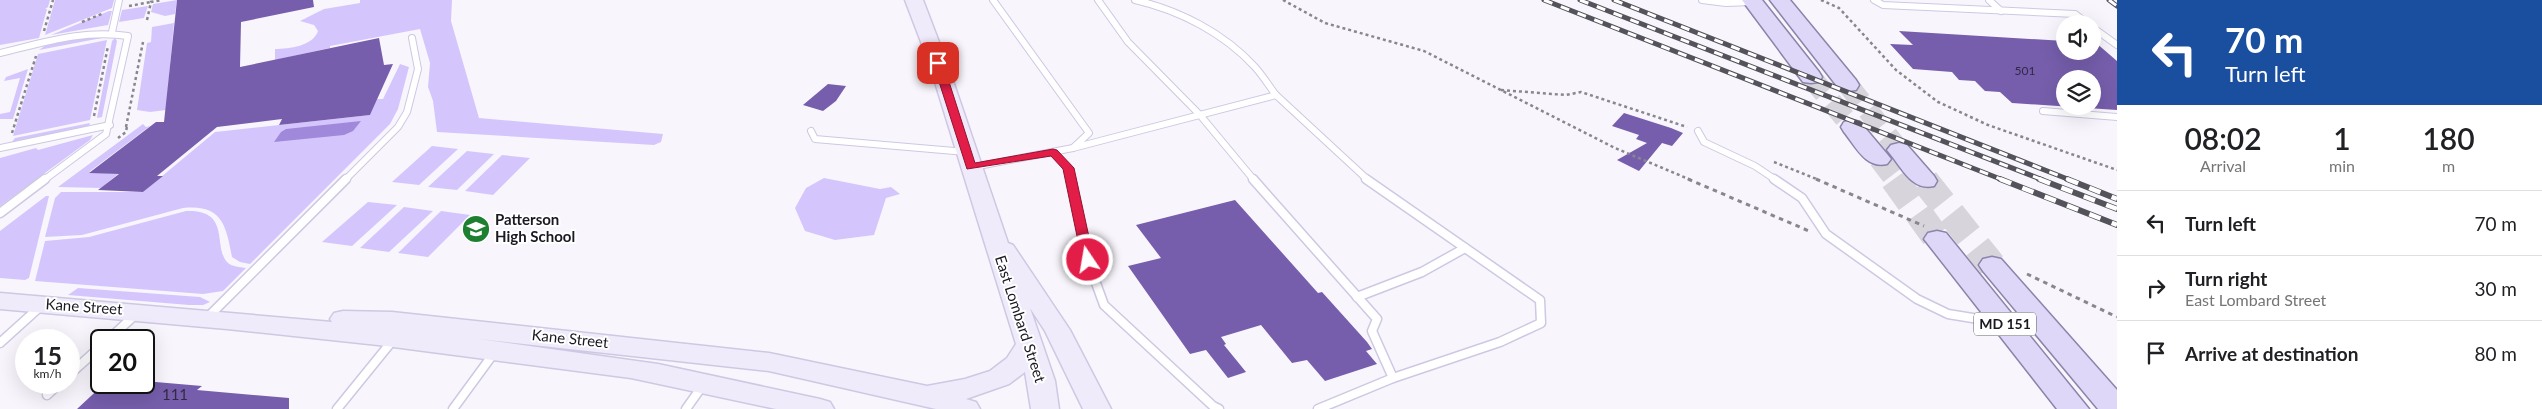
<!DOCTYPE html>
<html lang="en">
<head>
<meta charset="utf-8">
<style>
  :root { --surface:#fff; --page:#f6f6f6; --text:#202124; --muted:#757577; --line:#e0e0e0 }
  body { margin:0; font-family:Lato,sans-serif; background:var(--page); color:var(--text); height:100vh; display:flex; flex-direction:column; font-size:19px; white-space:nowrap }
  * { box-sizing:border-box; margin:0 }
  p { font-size:16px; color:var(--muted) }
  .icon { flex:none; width:28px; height:28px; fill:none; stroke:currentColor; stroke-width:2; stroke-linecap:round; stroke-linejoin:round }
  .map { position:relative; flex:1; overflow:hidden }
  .details { display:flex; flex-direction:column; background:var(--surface); width:425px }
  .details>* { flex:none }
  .top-card { background:#1a4fa0; color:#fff; overflow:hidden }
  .fabs { position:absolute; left:2056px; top:15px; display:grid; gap:10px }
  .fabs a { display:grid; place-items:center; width:45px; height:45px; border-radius:50%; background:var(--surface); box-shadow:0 5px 20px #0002; font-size:25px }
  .speed { position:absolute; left:15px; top:329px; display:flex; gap:10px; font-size:25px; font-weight:700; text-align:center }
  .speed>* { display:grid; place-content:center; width:65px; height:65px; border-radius:50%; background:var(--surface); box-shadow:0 5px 20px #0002; line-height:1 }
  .speed small { font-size:12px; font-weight:400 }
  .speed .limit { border:2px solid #111; border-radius:8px; background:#fff; color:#111 }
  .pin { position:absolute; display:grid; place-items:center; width:42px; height:42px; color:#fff; margin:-21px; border-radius:10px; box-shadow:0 2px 8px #0006 }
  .me { position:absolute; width:55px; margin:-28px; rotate:348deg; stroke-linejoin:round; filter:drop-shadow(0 0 4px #0008) }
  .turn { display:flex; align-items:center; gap:18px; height:105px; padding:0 25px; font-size:22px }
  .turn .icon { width:65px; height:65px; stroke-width:2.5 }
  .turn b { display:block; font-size:35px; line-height:42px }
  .eta { display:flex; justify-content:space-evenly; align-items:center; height:85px; text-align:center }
  .eta b { font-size:30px; font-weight:600; line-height:35px }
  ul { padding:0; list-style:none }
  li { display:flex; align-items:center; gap:15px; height:65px; padding:0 25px; border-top:1px solid var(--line) }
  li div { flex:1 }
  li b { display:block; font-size:19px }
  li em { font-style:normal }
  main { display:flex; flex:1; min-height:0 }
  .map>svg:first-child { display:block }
  .green { fill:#d4c6fd }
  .water { fill:#a088da }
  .building { fill:#765eac; fill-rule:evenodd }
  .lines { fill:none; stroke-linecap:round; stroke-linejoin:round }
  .primary-tunnel-far1 { stroke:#d7d5db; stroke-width:21; stroke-dasharray:21 11; stroke-linecap:butt }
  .primary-tunnel { stroke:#d7d5db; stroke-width:28; stroke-dasharray:28 14; stroke-linecap:butt }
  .lane-far1-casing { stroke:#cec8e3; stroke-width:8 }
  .lane-casing { stroke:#cec8e3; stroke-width:11 }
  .secondary-casing { stroke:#cec8e3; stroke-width:3 }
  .primary-casing { stroke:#8c83aa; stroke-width:3 }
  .path-far1 { stroke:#89878e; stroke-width:2.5; stroke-dasharray:3 3; stroke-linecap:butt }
  .path { stroke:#89878e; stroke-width:3; stroke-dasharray:4.5 4.5; stroke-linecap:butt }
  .lane-far1 { stroke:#fff; stroke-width:6 }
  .lane { stroke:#fff; stroke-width:8 }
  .secondary { fill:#efebfb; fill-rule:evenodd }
  .primary { fill:#dfd7f8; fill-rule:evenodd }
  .rail-far1-casing { stroke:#54525a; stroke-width:5 }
  .rail-casing { stroke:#54525a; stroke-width:6 }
  .rail-far1 { stroke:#fff; stroke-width:3; stroke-dasharray:9; stroke-linecap:butt }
  .rail { stroke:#fff; stroke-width:4.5; stroke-dasharray:12; stroke-linecap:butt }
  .route { fill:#e11d48; stroke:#92132f }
  .labels { text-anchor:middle; stroke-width:4; stroke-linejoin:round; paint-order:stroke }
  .number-label { font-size:12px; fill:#312a44 }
  .shield { fill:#fff; stroke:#5f5d64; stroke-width:1 }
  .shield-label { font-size:14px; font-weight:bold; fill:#1a1821 }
  .poi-label { font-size:15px; font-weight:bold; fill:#1a1821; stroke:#fff; text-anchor:start }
  .street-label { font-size:15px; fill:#1a1821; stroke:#fff }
  .near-number-label { font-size:15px; fill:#312a44 }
</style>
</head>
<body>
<main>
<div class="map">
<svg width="2117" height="409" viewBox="0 0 2117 409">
  <rect width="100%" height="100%" fill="#f8f6fc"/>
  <g class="green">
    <path d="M0 0H50L48 7 45 9H47L39 38 0 45Z"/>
    <path d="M55 0H114L112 8 45 35Z"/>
    <path d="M177 0 175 14 165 16 151 12 153 4Z"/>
    <path d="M360 0H452L451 21 479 118 663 134 661 142 654 145 437 132 433 101 428 87 430 63 420 29 330 46V48L275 60V49C289 49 313 46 318 31L314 25 300 21 324 9 360 3Z"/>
    <path d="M148 6 144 18 119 22 122 10Z"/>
    <path d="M112 11 108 25 51 35 109 11Z"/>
    <path d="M174 23 166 110 150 112 137 110 147 43 151 42 152 27Z"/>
    <path d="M94 36 107 37 39 50 46 45Z"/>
    <path d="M115 38 117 41 102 117 97 118 112 41Z"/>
    <path d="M107 40 90 120 13 136 38 54Z"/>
    <path d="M400 64 409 67 398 109 390 124 250 264 240 262 232 257C226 225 222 204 183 208L82 235 45 237 55 198 61 192H143L215 132 370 115 377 99H383Z"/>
    <path d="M28 69 13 119H0V114L10 112 20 78 4 81 6 77Z"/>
    <path d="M90 123 89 126 11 143 15 138Z"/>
    <path d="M143 124 146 127 150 126 89 172 118 174 101 188 58 187Z"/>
    <path d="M93 135 90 140 0 206V158L36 148 38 150Z"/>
    <path d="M432 146 458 149 419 185 392 182Z"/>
    <path d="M467 151 494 154 457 190 428 187Z"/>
    <path d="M502 155 530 158 493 195 465 191Z"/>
    <path d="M824 178 880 189 891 187 900 194 886 198 874 235 835 240 805 231 795 208 806 188Z"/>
    <path d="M46 196H49L29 278 25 280 0 278V231Z"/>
    <path d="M368 202 397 205 352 246 322 242Z"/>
    <path d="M404 207 433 211 389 252 360 248Z"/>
    <path d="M186 211C231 209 213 246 227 262 232 267 240 267 246 268L223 291 203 294 35 281 45 241 89 237Z"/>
    <path d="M441 211 470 215 428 257 398 253Z"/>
    <path d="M78 288 200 297 210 302 203 305H189L68 295Z"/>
  </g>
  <path class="water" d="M361 121 353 131 344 135 274 142 281 132 286 129Z"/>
  <g class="building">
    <path d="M177 0H313L314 7 241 22 240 67 379 38 384 65 393 64 370 115 279 125 282 119 217 127 157 176H163L143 192 98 190 119 174 89 173 156 122H164Z"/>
    <path d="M1899 31 2065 41V51H2092V42H2095L2117 61V110L2012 103 2000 92 1985 91 1975 81 1959 80 1952 72 1913 69 1890 44 1913 45ZM2065 79H2092V106H2065Z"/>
    <path d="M828 84 846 86 836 101 823 111 803 105Z"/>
    <path d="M1624 113 1671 128 1683 133 1672 146 1662 143 1639 171 1617 160 1647 143 1636 139 1639 135 1612 126Z"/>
    <path d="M1235 200 1318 293 1322 292 1367 342 1372 349 1366 351 1377 364 1325 381 1307 360 1292 363 1261 325 1221 337 1226 344 1224 345 1246 372 1228 378 1206 350 1190 354 1128 266 1161 258 1136 225Z"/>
    <path d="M144 381 202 386 197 390 289 398V409H77L106 382Z"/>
  </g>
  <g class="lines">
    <g class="primary-tunnel-far1">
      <path d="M1811 77 1852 127"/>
      <path d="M1848 85 1899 150"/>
      <path d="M1879 159 1895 180"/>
    </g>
    <g class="primary-tunnel">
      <path d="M1894 179 1937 239"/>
      <path d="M1925 181 1992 265"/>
    </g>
    <defs>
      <g id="lane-far1">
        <path d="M1098 0 1128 42 1200 115 1254 180"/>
        <path d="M1702 0 1726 3 1752 2"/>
        <path d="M1874 0 1883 5 2075 14 2088 24"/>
        <path d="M1989 0 2001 11"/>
        <path d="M2092 27 2117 45"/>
        <path d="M112 32 119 0"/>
        <path d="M0 53C42 43 84 29 128 36L106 134 44 180"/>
        <path d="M1276 95 1368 180"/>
        <path d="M2043 111 2117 117"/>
        <path d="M811 131 815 139 966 152"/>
        <path d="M1698 131 1704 142 1755 166 1776 180"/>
        <path d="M0 148 110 125"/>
        <path d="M1073 148 1276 95C1269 86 1263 76 1255 67 1224 33 1179 10 1135 0"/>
        <path d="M1053 153 1069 168 1072 180"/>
        <path d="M973 167 1073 148 1089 133 993 0"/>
        <path d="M345 180 398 127 407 112 418 69 412 38"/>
      </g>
      <g id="lane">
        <path d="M1071 179 1088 261 1104 305 1213 406 1219 409"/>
        <path d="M1253 179 1377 319 1372 331 1393 378 1318 409"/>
        <path d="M1366 179 1540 300 1541 323 1500 342 1393 378"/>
        <path d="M1774 179 1802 198 1826 234 1917 299 1948 314 1997 322"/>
        <path d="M0 213 45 179"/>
        <path d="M1357 297 1422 272 1465 248"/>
        <path d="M210 315 346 179"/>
        <path d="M108 340 136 314"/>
        <path d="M0 343 42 305"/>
        <path d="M69 375 101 346"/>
        <path d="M47 395 61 382"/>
        <path d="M337 409 393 340"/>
        <path d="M453 409 494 353"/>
        <path d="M686 409 703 385"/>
      </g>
      <path id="secondary" d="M905 0H923L947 63 1008 243 1013 245 1070 330 1111 409H1083L1045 331 1030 308 1055 381 1059 409H1031L1025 372 1009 384 966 399 976 402 980 409H936L769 371 479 339 658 364 820 399 830 402 834 409H776L631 378 378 345 227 329 0 309V293L332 322 330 319 334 313 343 311 392 312 769 353 927 386 965 379 990 371 1007 358 1016 344 929 63Z"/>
      <g id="primary">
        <path d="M1742 0H1762L1819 72 1822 77 1819 82 1811 83 1803 82Z"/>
        <path d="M1770 0H1790L1856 80 1859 85 1856 90 1848 91 1840 90Z"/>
        <path d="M1852 120 1860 122 1887 154 1891 159 1887 164C1866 169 1856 147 1844 132L1841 127 1844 122Z"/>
        <path d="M1899 143 1907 145 1934 176 1937 181 1934 186C1913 191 1903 170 1891 155L1887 150 1891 145Z"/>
        <path d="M1937 231 1946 233 2089 409H2057L1924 239 1928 233Z"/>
        <path d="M1992 257 2001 259 2117 390V409H2098L1983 271 1979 265 1983 259Z"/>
      </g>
    </defs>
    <use href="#lane-far1" class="lane-far1-casing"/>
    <use href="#lane" class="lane-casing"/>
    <use href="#secondary" class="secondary-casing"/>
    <use href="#primary" class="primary-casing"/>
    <g class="path-far1">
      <path d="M1283 0 1325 23 1424 51 1615 148 1691 180"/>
      <path d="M1821 0 1839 8 1896 70 1938 102 1988 125 2117 170"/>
      <path d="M129 6 151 2V0"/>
      <path d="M147 20 151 2 162 0"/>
      <path d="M82 22 104 13"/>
      <path d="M44 31 53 0"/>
      <path d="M1501 90 1566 95 1581 92 1687 127"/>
      <path d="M94 116 108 46"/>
      <path d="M126 127 143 42"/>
      <path d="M12 133 36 56"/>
      <path d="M118 138 126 132 127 126"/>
      <path d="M1774 162 1819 180"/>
    </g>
    <g class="path">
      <path d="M1688 179 1809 231"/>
      <path d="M1816 179 1924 226"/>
      <path d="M2027 274 2117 317"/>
    </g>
    <use href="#lane-far1" class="lane-far1"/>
    <use href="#lane" class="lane"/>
    <use href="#secondary" class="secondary"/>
    <use href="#primary" class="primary"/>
    <defs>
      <g id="rail-far1">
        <path d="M1544 0 2003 180"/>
        <path d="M1580 0 2043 180"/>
        <path d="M1614 0 2070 180"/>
        <path d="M2109 0 2117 6"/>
      </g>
      <g id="rail">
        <path d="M2000 179 2117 225"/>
        <path d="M2039 179 2117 209"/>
        <path d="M2067 179 2117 199"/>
      </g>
    </defs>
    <use href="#rail-far1" class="rail-far1-casing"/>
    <use href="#rail" class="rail-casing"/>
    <use href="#rail-far1" class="rail-far1"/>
    <use href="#rail" class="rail"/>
  </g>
  <path class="route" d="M938 60 943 63 975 163 1053 149 1057 150 1074 168 1094 260 1092 263 1088 264 1082 260 1063 169 1051 156 967 169 933 63Z"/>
  <defs>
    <symbol id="school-disc" viewBox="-11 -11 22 22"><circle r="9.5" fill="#1e7f31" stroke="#fff"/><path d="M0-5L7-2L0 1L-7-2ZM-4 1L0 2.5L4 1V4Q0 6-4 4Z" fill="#fff"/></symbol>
  </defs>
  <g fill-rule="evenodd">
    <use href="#school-disc" x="460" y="213" width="32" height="32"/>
  </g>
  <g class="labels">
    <g class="number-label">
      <text x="2025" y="75">501</text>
    </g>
    <rect class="shield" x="1974" y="312.5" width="62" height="23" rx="4"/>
    <g class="shield-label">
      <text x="2005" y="329">MD 151</text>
    </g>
    <g class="poi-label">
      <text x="495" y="225">Patterson<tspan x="495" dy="17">High School</tspan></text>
    </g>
    <g class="street-label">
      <text transform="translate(84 307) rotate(4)" y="5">Kane Street</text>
      <text transform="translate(1020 319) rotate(72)" y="5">East Lombard Street</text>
      <text transform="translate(570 339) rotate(6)" y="5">Kane Street</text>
    </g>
    <g class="near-number-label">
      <text x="175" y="400">111</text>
    </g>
  </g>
</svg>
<div class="fabs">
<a><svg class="icon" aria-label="sound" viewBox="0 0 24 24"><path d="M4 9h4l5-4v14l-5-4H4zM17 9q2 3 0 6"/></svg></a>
<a><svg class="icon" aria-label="layers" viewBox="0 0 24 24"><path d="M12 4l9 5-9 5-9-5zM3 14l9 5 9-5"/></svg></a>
</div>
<div class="speed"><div>15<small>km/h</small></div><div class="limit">20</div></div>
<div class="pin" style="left:938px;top:63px;background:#d93025"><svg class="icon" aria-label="arrive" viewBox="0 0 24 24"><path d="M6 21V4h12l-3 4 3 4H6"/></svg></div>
<svg class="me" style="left:1088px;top:260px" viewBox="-20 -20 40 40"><circle r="17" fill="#e11d48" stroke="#fff" stroke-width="3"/><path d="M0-11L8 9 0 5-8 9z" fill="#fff"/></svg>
</div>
<section class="details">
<div class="top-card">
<div class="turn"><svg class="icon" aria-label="left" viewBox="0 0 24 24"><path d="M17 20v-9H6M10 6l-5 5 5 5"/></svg><div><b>70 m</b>Turn left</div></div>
</div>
<div class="eta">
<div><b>08:02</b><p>Arrival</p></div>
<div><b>1</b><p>min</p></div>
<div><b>180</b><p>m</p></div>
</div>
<ul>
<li><svg class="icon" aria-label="left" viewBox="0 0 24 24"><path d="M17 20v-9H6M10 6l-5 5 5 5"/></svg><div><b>Turn left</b></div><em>70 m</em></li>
<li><svg class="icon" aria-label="right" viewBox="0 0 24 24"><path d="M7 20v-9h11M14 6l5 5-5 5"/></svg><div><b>Turn right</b><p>East Lombard Street</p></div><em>30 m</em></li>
<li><svg class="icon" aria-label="arrive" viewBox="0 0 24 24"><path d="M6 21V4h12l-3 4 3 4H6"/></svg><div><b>Arrive at destination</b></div><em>80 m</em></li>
</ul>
</section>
</main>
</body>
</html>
